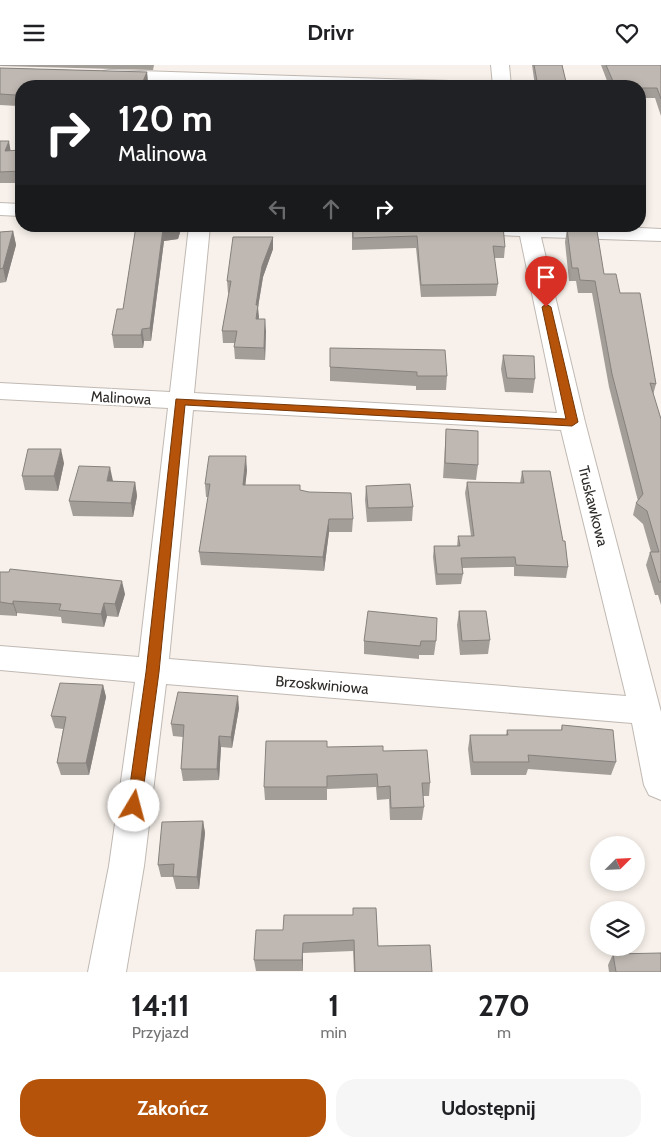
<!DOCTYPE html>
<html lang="pl">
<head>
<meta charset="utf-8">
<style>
  :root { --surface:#fff; --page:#f6f6f6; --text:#202124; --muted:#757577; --accent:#b45309 }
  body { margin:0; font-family:Cabin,sans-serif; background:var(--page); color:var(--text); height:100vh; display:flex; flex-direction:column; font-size:19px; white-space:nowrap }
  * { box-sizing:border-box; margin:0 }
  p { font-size:16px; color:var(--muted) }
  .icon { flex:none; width:28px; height:28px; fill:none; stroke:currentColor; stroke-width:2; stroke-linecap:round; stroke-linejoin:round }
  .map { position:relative; height:907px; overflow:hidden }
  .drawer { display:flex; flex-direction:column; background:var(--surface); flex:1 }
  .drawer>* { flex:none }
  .banner { position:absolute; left:15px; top:15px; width:631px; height:152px; border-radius:20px; box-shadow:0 2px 8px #0003; background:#202124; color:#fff; overflow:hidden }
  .needle { width:32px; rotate:66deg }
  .tools { position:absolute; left:590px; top:771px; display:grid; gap:10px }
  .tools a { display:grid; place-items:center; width:55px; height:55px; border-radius:50%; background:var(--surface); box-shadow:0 2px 8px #0003; font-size:25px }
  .pin { position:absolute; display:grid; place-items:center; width:42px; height:42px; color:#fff; margin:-51px -21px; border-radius:50% 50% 50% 0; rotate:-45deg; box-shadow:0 0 5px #0007 }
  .pin .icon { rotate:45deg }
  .me { position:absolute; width:55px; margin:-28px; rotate:8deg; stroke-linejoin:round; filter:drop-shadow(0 0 4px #0008) }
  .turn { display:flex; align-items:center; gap:18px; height:105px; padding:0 20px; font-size:22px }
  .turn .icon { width:65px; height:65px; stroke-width:2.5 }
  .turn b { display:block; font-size:35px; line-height:42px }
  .lanes { display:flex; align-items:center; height:48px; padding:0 20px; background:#0003; justify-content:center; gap:25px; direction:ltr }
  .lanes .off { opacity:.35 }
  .eta { display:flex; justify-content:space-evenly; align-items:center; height:85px; text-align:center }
  .eta b { font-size:30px; font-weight:700; line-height:35px }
  .cta { display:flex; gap:10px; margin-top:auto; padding:10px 20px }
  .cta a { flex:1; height:58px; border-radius:20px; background:var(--accent); color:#fff; font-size:20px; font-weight:700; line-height:58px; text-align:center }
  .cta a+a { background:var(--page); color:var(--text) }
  header { display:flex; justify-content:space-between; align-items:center; height:65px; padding:0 20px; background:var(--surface); font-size:22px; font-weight:700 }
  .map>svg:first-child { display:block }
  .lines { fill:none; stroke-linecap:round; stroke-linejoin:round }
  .minor-casing { stroke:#c0b9b3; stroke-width:2 }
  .minor { fill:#fff; fill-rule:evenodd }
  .wall { fill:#a49e99 }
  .shaded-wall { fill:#86817d }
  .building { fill:#bfb8b2; stroke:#86817d }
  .route { fill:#b45309; stroke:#753606 }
  .labels { text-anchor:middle; stroke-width:5; stroke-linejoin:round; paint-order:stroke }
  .street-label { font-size:15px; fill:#2e2b29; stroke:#fff }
</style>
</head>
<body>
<header><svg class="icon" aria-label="menu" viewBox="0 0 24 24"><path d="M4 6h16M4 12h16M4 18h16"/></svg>Drivr<svg class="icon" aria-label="heart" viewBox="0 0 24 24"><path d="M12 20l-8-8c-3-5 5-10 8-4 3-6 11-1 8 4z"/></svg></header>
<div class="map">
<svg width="661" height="907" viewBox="0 0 661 907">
  <rect width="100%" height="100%" fill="#f8f1eb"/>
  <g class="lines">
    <defs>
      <g id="minor">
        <path d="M491 0H509L511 21H493Z"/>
        <path d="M109 5 450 16 456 17 459 21H292L103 14 100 10 103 6Z"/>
        <path d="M0 138 21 139V151L0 150Z"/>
        <path d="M189 161H210L194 328 557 348 520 171 434 167 427 165 424 161H601L661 164V176L541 172 585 357 661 647V735L649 730 644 720 632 658 166 619 144 801 126 907H88L109 801 135 617 0 605V581L139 592 168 343 0 334V318L170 327ZM193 345 561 365 626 631 169 594Z"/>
      </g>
    </defs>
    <use href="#minor" class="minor-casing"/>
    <use href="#minor" class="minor"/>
  </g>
  <g class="wall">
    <path d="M0 0H154L153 5 0 1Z"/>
    <path d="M532 0H562L567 21H535Z"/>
    <path d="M601 0H661V51L655 33H640V21H609Z"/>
    <path d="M0 3 147 7 148 19 147 21H21V38H19L18 41 0 40Z"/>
    <path d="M0 76 11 86 21 85V118H0Z"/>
    <path d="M136 161H182L178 174 164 176 151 276H144L143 283H114L112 270 123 244Z"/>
    <path d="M352 161 505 182 504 193H494L498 219 496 231 421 232 416 183 352 185Z"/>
    <path d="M567 164 604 209 620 228 656 319 653 330 661 354V540L658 530H655L646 500 650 487H651L643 459 633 450 636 438 638 436 609 322 592 228H578L576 216H569L565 177Z"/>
    <path d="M13 166 16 180 6 217 0 218V167Z"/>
    <path d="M273 172V184L263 212 258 242V254L266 266 265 295 235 294 234 282 235 278H223L222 266 229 228H228L227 216Z"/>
    <path d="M330 283 447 311 446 325H416V321L330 316Z"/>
    <path d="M503 290 535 314 533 328 505 327 501 304Z"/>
    <path d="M446 364 478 400 476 415 443 413Z"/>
    <path d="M64 398 58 426 25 425 22 411Z"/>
    <path d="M247 405 245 420H300V425L353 454 352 467H329L324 506 201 500 199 487 208 432H206L205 419Z"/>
    <path d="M522 406 563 476 568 502 566 513 514 511V502L462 503 463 509 461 519 436 520 433 492 434 481H457L458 471H471L465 428 467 417 520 418Z"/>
    <path d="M113 416 135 417 137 431 133 452 73 451 69 436Z"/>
    <path d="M366 421 413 442 412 456 367 457 365 435Z"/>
    <path d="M0 507 125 529 118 552 107 551 104 562 62 558 61 552 17 548V551L0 550Z"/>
    <path d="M459 546 490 575 488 589 460 590 457 560Z"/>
    <path d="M364 576H436L434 590H419V594L364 589Z"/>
    <path d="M103 620 106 632 89 710H61L57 698 63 664 55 663 51 651Z"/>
    <path d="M239 643 232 683 221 682 219 715 183 716 181 704 183 672 173 671 171 659Z"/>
    <path d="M562 660 616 697 611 710 528 704 526 710H471L468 684 470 670H506L507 665H561Z"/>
    <path d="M327 682 383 686 430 718 429 731H423L424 742 422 755H390L389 734 377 735 376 722 327 724V735H265L264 722Z"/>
    <path d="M203 756 205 768 199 824H176L173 812H161L158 800Z"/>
    <path d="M353 843 378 881 432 907H354L353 886 303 888V906H256L254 895 283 865 353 850Z"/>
    <path d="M613 889 661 907H609L608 900Z"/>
  </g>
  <g class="shaded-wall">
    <path d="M147 7 148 19 147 21H141Z"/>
    <path d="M17 27 19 38 18 41 15 30Z"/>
    <path d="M9 76 11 88 5 86Z"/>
    <path d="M177 161H182L178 174 164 176 151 276 150 263 163 164Z"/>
    <path d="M13 166 16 180 6 217 3 203Z"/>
    <path d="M273 172V184L263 212 258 242 259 252 257 266 256 240 262 201Z"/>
    <path d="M265 254 266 266 265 295 264 283Z"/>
    <path d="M142 264 144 276 143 283 141 270Z"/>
    <path d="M61 384 64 398 58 426 54 411Z"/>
    <path d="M246 391 247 405 244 433 243 420Z"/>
    <path d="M110 402 113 416H107Z"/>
    <path d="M135 417 137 431 133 452 131 438Z"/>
    <path d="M329 454V467L324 506 323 492Z"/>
    <path d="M122 516 125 529 118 552 115 539Z"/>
    <path d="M13 536 17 548V551L13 539Z"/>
    <path d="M104 538 107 551 104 562 101 549Z"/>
    <path d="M103 620 106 632 89 710 86 698Z"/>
    <path d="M238 631 239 643 232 683 231 672Z"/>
    <path d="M219 671 221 682 219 715 217 704Z"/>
    <path d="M203 756 205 768 199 824 197 812Z"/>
    <path d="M303 878V906L302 895Z"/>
  </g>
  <g class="building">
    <path d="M534 0H562L567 21H538Z"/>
    <path d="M606 0H661V34L657 23H640V21H615Z"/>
    <path d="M0 3 147 7 141 21 31 18 29 21H21V27H17L15 30 0 29Z"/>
    <path d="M0 76H9L5 86 21 85V106L0 107Z"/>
    <path d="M136 161H177L176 162 163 164 150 263 142 264 141 270H112L117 244H123Z"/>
    <path d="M353 161H503L505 182 493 181 498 219 421 220 417 171 353 173Z"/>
    <path d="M567 164 597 166 604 209H616L620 228H640L656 319 650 318 661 354V517H659L650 487H659L647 446 636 438 643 429 612 309 595 216 580 215 578 203H572Z"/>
    <path d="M13 166 3 203 0 204V167Z"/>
    <path d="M233 172H273L262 201 256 240H258L256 254H265L264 283 234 282 237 266H222L231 216H227Z"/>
    <path d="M330 283 445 285 447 311H417V307L330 302Z"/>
    <path d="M503 290 534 291 535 314 507 313Z"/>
    <path d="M446 364 478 366V400L445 398Z"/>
    <path d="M28 384H61L54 411H22Z"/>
    <path d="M209 391H246L243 420H300V425L309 427 351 428 353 454H329L323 492 199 487 210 419H205Z"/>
    <path d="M79 401 110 402 107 416 135 417 131 438 69 436Z"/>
    <path d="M522 406H550L563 476H565L568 502 516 500 515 492 461 493 463 509H437L434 481H460L458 471H474L467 417 524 418Z"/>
    <path d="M410 419 413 442 368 443 366 421Z"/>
    <path d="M10 504 122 516 115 539 104 538 101 549 59 545 61 539 13 536V539L0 537V507H9Z"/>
    <path d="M368 546 437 553 436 576H421L420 581 364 576Z"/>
    <path d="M459 546H486L490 575 462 576Z"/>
    <path d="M60 618 103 620 86 698H57L66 652 51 651Z"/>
    <path d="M178 627 238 631 231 672 219 671 217 704H181L184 660 171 659Z"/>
    <path d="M562 660 613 665 616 697 528 690 529 697H473L470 670H508L507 665H562Z"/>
    <path d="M266 676H327V682L383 681V686L427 685 430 718H422L424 742 391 743 390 721 378 722 377 709 327 711V722H264Z"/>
    <path d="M203 756 197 812 173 811 174 799 158 800 162 757Z"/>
    <path d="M353 843H376L378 881 430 880 432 907H355L354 875 303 878 302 895H254L256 865H283L284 850H353Z"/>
    <path d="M661 888V907H616L613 889Z"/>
  </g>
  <path class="route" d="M546 239 551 242 578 357 572 361 185 340 159 607 141 741 139 746 134 748 129 746 127 741 146 607 176 334 566 354 542 242Z"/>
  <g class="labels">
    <g class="street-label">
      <text transform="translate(121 333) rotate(3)" y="5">Malinowa</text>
      <text transform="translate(593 441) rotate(76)" y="5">Truskawkowa</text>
      <text transform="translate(322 620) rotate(5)" y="5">Brzoskwiniowa</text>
    </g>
  </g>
</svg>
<div class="tools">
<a><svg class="needle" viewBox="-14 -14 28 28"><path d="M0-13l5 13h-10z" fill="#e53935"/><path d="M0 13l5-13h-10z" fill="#757577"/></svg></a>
<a><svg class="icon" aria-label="layers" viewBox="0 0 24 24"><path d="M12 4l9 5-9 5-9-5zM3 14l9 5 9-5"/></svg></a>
</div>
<div class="pin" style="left:546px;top:242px;background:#d93025"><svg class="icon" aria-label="arrive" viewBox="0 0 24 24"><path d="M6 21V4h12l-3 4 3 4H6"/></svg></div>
<svg class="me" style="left:134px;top:741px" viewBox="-20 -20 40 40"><circle r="19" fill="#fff"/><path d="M0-13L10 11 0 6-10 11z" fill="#b45309"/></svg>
<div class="banner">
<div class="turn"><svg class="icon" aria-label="right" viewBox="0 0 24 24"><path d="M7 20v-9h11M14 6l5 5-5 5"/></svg><div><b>120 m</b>Malinowa</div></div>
<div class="lanes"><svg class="icon off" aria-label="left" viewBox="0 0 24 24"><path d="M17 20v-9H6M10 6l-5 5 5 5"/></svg><svg class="icon off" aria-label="ahead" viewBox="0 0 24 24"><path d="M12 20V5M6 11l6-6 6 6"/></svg><svg class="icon" aria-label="right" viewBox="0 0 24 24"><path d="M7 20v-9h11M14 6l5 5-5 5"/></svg></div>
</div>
</div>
<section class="drawer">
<div class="eta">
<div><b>14:11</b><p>Przyjazd</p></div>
<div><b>1</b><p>min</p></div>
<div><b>270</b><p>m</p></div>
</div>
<div class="cta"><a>Zakończ</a><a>Udostępnij</a></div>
</section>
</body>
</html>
